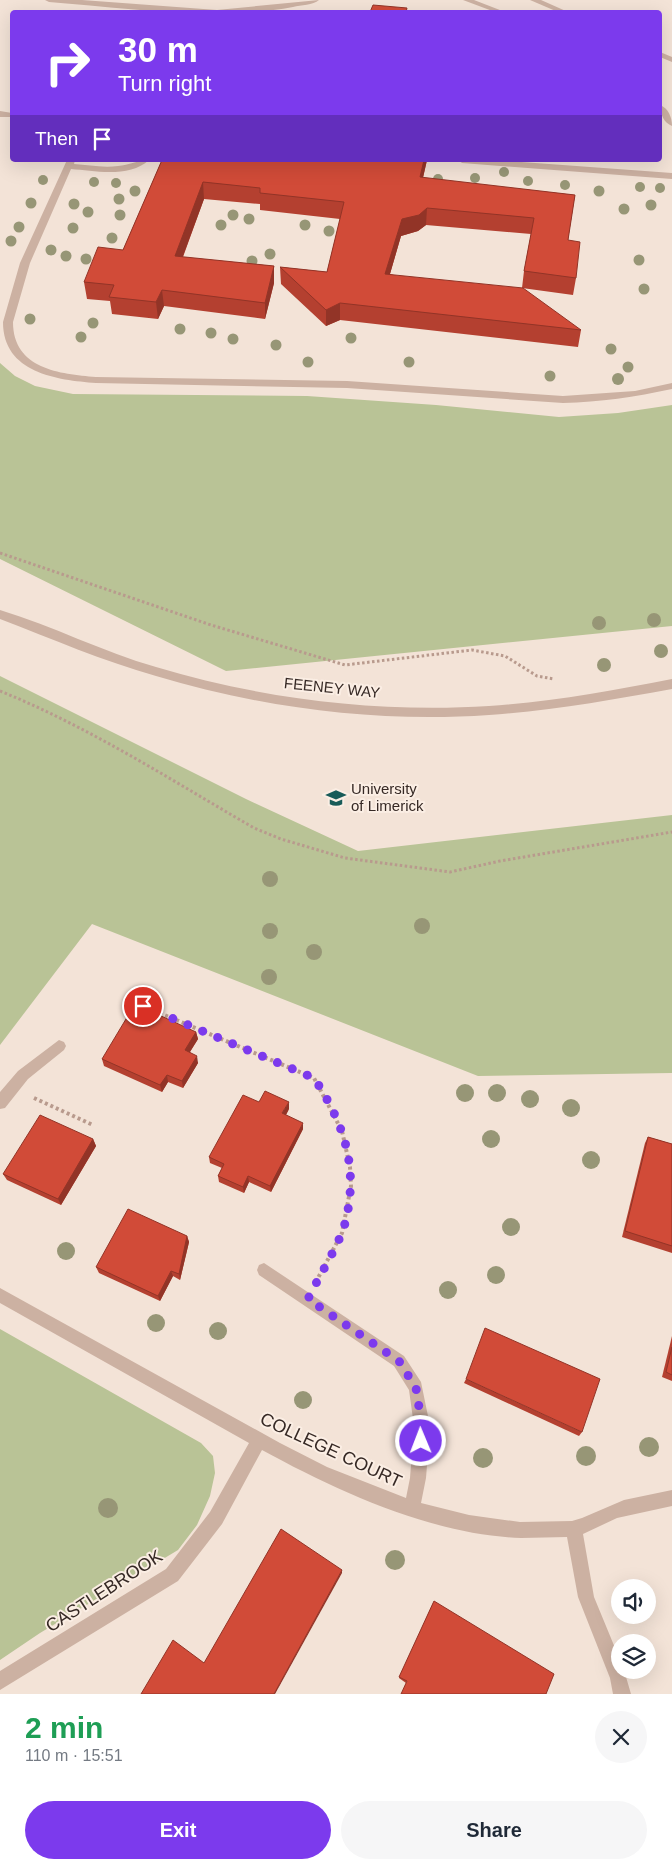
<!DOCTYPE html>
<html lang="en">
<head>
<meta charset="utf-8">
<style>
  :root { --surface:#fff; --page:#f6f6f7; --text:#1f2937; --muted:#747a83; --accent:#7c3aed }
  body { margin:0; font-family:Helvetica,sans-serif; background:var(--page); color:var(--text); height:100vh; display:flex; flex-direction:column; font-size:19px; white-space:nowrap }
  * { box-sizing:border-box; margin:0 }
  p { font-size:16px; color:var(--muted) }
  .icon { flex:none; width:28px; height:28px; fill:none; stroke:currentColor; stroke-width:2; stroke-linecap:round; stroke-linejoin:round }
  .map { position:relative; height:1694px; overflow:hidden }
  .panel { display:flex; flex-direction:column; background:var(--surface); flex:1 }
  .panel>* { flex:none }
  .guide { position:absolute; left:10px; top:10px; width:652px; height:152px; border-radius:5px; box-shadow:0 5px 20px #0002; background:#7c3aed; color:#fff; overflow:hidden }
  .tools { position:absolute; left:611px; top:1579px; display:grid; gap:10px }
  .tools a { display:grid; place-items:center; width:45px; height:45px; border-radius:50%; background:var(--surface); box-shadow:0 5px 20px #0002; font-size:25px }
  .pin { position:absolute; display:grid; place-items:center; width:42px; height:42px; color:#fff; margin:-21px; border:2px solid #fff; border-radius:50%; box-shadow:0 1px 5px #0007 }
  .me { position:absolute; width:55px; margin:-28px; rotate:359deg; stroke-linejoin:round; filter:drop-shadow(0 0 4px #0008) }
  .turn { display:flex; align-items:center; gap:18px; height:105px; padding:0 25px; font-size:22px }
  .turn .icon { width:65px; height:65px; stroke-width:2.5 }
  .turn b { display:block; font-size:35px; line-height:42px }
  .then { display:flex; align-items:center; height:48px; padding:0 25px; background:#0003; gap:10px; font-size:19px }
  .round { display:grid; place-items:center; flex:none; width:52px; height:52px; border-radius:26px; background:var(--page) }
  .overview { display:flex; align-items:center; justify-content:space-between; height:85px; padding:0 25px }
  h1 { font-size:30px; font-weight:700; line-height:38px; color:#1e9e55 }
  .primary-button { display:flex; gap:10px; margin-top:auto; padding:10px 25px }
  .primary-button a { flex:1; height:58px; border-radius:30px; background:var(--accent); color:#fff; font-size:20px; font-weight:700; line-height:58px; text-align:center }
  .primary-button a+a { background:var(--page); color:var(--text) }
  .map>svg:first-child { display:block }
  .green { fill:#b9c396 }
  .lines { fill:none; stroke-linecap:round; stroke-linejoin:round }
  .path-far1 { stroke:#b89a8d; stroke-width:3; stroke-dasharray:2.5 2.5; stroke-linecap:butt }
  .path { stroke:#b89a8d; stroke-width:4; stroke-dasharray:3 3; stroke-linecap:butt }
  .service { fill:#ccb1a2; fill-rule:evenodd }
  .minor { fill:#ccb1a2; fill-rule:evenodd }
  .tree { fill:#979676 }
  .wall { fill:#b44030 }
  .shaded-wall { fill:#923427 }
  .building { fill:#d14b38; stroke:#923427 }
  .route { stroke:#7c3aed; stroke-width:9; stroke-dasharray:0 16.2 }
  .labels { text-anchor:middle; stroke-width:4; stroke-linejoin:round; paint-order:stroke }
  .street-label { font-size:15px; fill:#362925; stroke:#fbeee4 }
  .poi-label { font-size:15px; fill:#362925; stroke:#fbeee4; text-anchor:start }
  .near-street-label { font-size:18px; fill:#362925; stroke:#fbeee4 }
</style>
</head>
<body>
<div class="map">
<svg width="672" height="1694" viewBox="0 0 672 1694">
  <rect width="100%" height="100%" fill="#f3e3d7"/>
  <g class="green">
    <path d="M0 363 15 376 35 386 73 394 307 396 436 405 559 417 618 413 672 405V626L226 671 0 559Z"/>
    <path d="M0 676 246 799 358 851 672 815V1073L478 1076 92 924 0 1045Z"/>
    <path d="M0 1329 201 1443 213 1456 215 1473 210 1496 197 1525 178 1550 40 1633 0 1660Z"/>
  </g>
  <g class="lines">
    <g class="path-far1">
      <path d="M0 553 211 625 345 665 472 650 505 656 537 676 554 679"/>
      <path d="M0 691C89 727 171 780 254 828L281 839 345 858 450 872 500 861 672 832"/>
    </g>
    <g class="path">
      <path d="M143 1006 314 1078 342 1131 350 1167 351 1186 342 1233 318 1278"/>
      <path d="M34 1098 93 1125"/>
    </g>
    <g class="service">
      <path d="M45 0H82L217 10 319 0C313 5 301 5 293 7 214 22 129 8 49 2Z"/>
      <path d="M463 0H474L505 12H495Z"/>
      <path d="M530 0H541L568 12H558Z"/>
      <path d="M660 52 672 57V62L660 57Z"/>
      <path d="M660 105C668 108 672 117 672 126 664 123 660 114 660 105Z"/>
      <path d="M0 111 12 113V117H0Z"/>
      <path d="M67 160H75L74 164C88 165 103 168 118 166 129 165 138 160 149 160 130 178 95 171 71 169L30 263 13 322C13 369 60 374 96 377L347 381 563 396 635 391 672 383V389C635 397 600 402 563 403L347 388 96 383C57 380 3 373 3 322L20 263Z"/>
      <path d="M458 160H496L672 173V179L462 163Z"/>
    </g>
    <g class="minor">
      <path d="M0 610C53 626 103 652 156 667 262 699 378 713 489 706 550 702 611 691 672 679V689C611 700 550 711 489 715 378 723 262 708 156 676 103 661 52 639 0 619Z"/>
      <path d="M59 1040 64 1042 66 1046 64 1050 28 1079 5 1108 0 1109V1092L18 1071Z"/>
      <path d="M264 1263 404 1356 421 1382 430 1426 426 1478 421 1503 469 1515 520 1522 572 1521 582 1518 624 1500 672 1490V1506L617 1518 583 1534 594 1597 620 1660V1670H624L631 1694H613L610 1678 578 1597 567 1537C552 1537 537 1538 521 1538 433 1535 339 1492 262 1450L222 1524 178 1581 0 1690V1671L166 1569 210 1512 249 1443 0 1303V1288L280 1443 327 1467 406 1498 410 1478 414 1426 409 1390 394 1366 259 1275 257 1270 259 1265Z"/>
    </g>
  </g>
  <g class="tree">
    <circle cx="504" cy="172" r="5"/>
    <circle cx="475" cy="178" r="5"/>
    <circle cx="438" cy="179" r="5"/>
    <circle cx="43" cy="180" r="5"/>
    <circle cx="528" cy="181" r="5"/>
    <circle cx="94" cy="182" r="5"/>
    <circle cx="116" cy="183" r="5"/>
    <circle cx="565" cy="185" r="5"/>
    <circle cx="640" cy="187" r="5"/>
    <circle cx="660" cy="188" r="5"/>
    <circle cx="135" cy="191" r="5.5"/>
    <circle cx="599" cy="191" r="5.5"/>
    <circle cx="119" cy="199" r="5.5"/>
    <circle cx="31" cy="203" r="5.5"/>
    <circle cx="74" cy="204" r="5.5"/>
    <circle cx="651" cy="205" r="5.5"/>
    <circle cx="624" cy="209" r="5.5"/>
    <circle cx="88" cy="212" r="5.5"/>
    <circle cx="120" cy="215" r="5.5"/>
    <circle cx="233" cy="215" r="5.5"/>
    <circle cx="249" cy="219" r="5.5"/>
    <circle cx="221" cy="225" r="5.5"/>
    <circle cx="305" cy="225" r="5.5"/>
    <circle cx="19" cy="227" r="5.5"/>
    <circle cx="73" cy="228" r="5.5"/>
    <circle cx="329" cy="231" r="5.5"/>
    <circle cx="112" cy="238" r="5.5"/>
    <circle cx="11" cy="241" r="5.5"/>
    <circle cx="51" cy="250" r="5.5"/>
    <circle cx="270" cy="254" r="5.5"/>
    <circle cx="66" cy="256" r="5.5"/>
    <circle cx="86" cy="259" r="5.5"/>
    <circle cx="639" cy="260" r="5.5"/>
    <circle cx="252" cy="261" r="5.5"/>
    <circle cx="644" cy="289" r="5.5"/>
    <circle cx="30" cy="319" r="5.5"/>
    <circle cx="93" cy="323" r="5.5"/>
    <circle cx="180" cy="329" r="5.5"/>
    <circle cx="211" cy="333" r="5.5"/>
    <circle cx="81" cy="337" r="5.5"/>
    <circle cx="351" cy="338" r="5.5"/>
    <circle cx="233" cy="339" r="5.5"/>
    <circle cx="276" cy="345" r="5.5"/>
    <circle cx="611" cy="349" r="5.5"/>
    <circle cx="308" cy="362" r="5.5"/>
    <circle cx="409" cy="362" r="5.5"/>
    <circle cx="628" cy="367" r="5.5"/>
    <circle cx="550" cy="376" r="5.5"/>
    <circle cx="618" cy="379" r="6"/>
    <circle cx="654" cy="620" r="7"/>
    <circle cx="599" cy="623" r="7"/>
    <circle cx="661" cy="651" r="7"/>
    <circle cx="604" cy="665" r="7"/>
    <circle cx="270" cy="879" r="8"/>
    <circle cx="422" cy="926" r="8"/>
    <circle cx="270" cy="931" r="8"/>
    <circle cx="314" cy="952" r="8"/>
    <circle cx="269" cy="977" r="8"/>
    <circle cx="465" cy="1093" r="9"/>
    <circle cx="497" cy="1093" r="9"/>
    <circle cx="530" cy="1099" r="9"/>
    <circle cx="571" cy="1108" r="9"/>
    <circle cx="491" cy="1139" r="9"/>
    <circle cx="591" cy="1160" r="9"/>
    <circle cx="511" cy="1227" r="9"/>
    <circle cx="66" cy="1251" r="9"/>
    <circle cx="496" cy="1275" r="9"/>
    <circle cx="448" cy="1290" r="9"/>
    <circle cx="156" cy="1323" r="9"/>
    <circle cx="218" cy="1331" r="9"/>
    <circle cx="303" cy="1400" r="9"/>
    <circle cx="649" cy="1447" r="10"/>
    <circle cx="586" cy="1456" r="10"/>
    <circle cx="483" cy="1458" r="10"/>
    <circle cx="108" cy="1508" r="10"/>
    <circle cx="395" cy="1560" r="10"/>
  </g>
  <g class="wall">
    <path d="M162 160H427L423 178 575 195 568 240 576 278 573 295 522 288 524 271 531 234 426 225 418 231 401 236 390 274 581 330 578 347 340 320 326 326 281 284 280 267 327 272 340 219 260 210V204L204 199 183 257 274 266V283L265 319 164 306 158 319 112 314 110 301 87 299 84 282 123 250Z"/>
    <path d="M196 1032 198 1039 190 1052 198 1063 183 1088 168 1082 162 1092 104 1066 102 1059Z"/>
    <path d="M289 1109 286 1115 303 1129 271 1192 249 1182 244 1193 219 1182 218 1176 222 1168 210 1163 209 1157Z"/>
    <path d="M648 1137 672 1144V1253L622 1237 645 1143Z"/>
    <path d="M93 1139 96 1146 61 1205 7 1180 3 1174Z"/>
    <path d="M187 1236 189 1242 180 1280 173 1276 160 1301 99 1273 96 1267Z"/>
    <path d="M672 1336V1381L662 1377Z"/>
    <path d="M466 1379 582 1432 579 1436 464 1383Z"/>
    <path d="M434 1601 406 1683 399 1678Z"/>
  </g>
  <g class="shaded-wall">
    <path d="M424 160H427L419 194 420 177Z"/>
    <path d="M203 182 204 199 177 272 175 256Z"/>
    <path d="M427 208 426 225 418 231 401 236 385 291V274L402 219Z"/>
    <path d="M274 266V283L265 319V303Z"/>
    <path d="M162 290 164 306 158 319 156 302Z"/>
    <path d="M340 303V320L326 326V310Z"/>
    <path d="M196 1032 198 1039 186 1058 185 1050Z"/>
    <path d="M197 1056 198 1063 183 1088 182 1081Z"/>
    <path d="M167 1075 168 1082 162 1092 160 1085Z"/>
    <path d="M289 1102V1109L283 1120 282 1113Z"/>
    <path d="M303 1123V1129L271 1192 270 1186Z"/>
    <path d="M93 1139 96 1146 61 1205 58 1199Z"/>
    <path d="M248 1176 249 1182 244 1193 243 1187Z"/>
    <path d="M187 1236 189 1242 180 1280 179 1274Z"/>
    <path d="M171 1271 173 1276 160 1301 158 1296Z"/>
    <path d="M342 1570V1573L275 1694H274Z"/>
  </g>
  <g class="building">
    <path d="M373 5 407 8 406 12H370Z"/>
    <path d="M250 11 267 12H250Z"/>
    <path d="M162 160H424L420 177 575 195 568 240 580 242 576 278 524 271 534 218 427 208 419 215 402 219 385 274 523 288 581 330 340 303 326 310 280 267 327 272 344 202 260 193V188L203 182 175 256 274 266 265 303 162 290 156 302 109 297 114 285 84 282 98 247 123 250Z"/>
    <path d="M135 1004 196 1032 185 1050 197 1056 182 1081 167 1075 160 1085 102 1059Z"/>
    <path d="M265 1091 289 1102 282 1113 303 1123 270 1186 248 1176 243 1187 218 1176 224 1164 209 1157 243 1095 259 1102Z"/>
    <path d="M40 1115 93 1139 58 1199 3 1174Z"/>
    <path d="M648 1137 672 1144V1246L625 1231Z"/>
    <path d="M128 1209 187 1236 179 1274 171 1271 158 1296 96 1267Z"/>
    <path d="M485 1328 600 1379 582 1432 466 1379Z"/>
    <path d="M672 1347V1375L666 1372Z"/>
    <path d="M281 1529 342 1570 274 1694H141L173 1640 204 1663Z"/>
    <path d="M434 1601 554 1674 546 1694H401L407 1681 399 1677Z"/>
  </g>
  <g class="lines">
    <path class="route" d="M143 1006 314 1078C345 1125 360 1170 344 1227 337 1248 318 1278 308 1299L399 1361 416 1388 422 1426 421 1441"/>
  </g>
  <defs>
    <symbol id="university-bare" viewBox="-9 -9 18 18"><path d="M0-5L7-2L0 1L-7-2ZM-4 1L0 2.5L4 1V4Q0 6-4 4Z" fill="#185b58" stroke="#fbeee4" stroke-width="2.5" paint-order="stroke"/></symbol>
  </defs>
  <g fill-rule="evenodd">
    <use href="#university-bare" x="322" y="784" width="28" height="28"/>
  </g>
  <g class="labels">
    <g class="street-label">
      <text transform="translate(332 688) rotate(6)" y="5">FEENEY WAY</text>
    </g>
    <g class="poi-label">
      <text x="351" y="794">University<tspan x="351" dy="17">of Limerick</tspan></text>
    </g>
    <g class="near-street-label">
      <text transform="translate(331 1450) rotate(25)" y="6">COLLEGE COURT</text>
      <text transform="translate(104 1591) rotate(-33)" y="6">CASTLEBROOK</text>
    </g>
  </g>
</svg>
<div class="tools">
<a><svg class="icon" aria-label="sound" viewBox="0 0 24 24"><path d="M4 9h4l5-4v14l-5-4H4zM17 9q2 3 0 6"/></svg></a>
<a><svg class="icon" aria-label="layers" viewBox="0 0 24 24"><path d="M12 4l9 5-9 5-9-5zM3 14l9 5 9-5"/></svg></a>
</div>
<div class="pin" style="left:143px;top:1006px;background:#d93025"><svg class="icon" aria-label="arrive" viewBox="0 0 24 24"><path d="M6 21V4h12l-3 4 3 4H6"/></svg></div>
<svg class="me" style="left:421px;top:1441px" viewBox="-20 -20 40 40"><circle r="17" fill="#7c3aed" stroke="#fff" stroke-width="3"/><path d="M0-11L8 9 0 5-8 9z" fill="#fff"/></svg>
<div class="guide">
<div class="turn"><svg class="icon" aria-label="right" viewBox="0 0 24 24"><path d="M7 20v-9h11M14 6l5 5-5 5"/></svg><div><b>30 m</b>Turn right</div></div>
<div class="then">Then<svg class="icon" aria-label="arrive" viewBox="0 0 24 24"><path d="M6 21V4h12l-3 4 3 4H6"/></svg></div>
</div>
</div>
<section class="panel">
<div class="overview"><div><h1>2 min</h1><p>110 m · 15:51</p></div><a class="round"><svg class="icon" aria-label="close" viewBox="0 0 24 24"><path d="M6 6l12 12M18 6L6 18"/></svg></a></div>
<div class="primary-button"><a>Exit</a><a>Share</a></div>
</section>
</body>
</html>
